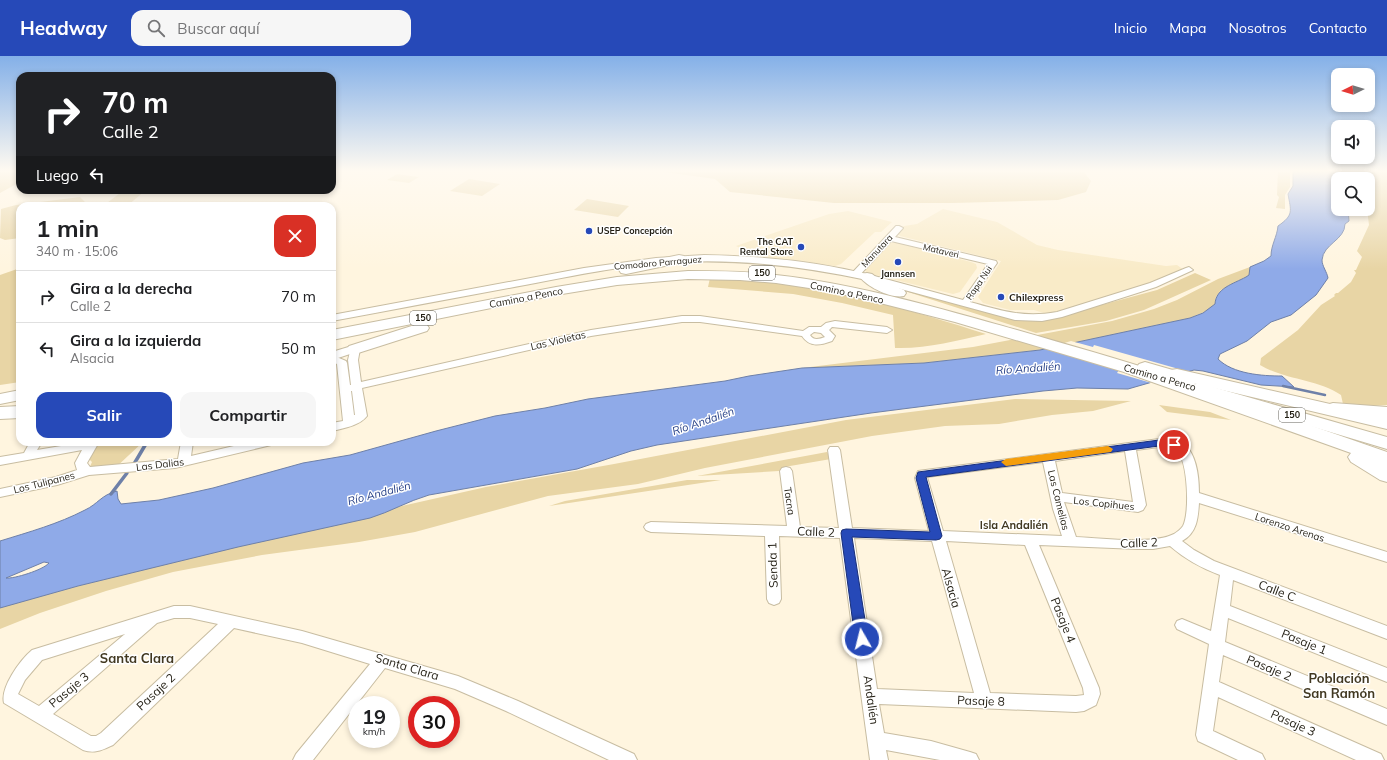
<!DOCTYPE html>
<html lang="es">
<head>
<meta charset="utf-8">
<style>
  :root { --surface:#fff; --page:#f6f6f6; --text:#202124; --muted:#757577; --line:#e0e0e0; --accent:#2649b8 }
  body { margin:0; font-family:Mulish,sans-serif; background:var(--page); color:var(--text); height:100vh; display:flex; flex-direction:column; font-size:15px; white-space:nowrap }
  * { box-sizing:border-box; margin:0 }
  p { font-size:13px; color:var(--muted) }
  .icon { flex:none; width:22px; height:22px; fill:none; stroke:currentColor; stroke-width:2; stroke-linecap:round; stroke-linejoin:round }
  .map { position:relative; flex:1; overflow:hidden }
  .drawer { position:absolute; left:16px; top:146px; width:320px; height:244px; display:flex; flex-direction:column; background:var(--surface); border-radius:12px; box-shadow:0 2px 6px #0003 }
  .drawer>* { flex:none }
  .top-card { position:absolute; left:16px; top:16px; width:320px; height:122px; border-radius:12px; box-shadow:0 2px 6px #0003; background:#202124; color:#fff; overflow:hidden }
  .needle { width:26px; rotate:265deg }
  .tools { position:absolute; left:1331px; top:12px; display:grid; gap:8px }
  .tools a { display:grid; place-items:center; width:44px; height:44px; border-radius:8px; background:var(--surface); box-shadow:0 2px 6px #0003; font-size:20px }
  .speed { position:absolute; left:348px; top:640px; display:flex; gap:8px; font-size:20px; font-weight:700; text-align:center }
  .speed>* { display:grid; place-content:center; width:52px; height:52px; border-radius:50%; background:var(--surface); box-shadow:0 2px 6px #0003; line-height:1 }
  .speed small { font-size:10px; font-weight:400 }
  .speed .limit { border:6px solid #d22; background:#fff; color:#111 }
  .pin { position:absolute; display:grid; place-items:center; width:34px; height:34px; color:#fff; margin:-17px; border:2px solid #fff; border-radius:50%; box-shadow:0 1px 4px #0007 }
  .me { position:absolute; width:44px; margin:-22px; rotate:352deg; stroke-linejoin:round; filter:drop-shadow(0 0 3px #0008) }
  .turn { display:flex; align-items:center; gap:14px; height:84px; padding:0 20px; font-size:18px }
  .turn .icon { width:52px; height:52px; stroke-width:2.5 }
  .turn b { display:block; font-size:28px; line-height:34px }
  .then { display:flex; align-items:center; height:38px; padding:0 20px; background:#0003; gap:8px; font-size:15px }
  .round { display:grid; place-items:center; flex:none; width:42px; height:42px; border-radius:12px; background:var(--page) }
  .overview { display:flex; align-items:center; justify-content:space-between; height:68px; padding:0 20px }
  h1 { font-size:24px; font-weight:700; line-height:30px }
  .primary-button { display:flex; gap:8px; margin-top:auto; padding:8px 20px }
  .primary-button a { flex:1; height:46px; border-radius:12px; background:var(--accent); color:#fff; font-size:16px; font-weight:700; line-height:46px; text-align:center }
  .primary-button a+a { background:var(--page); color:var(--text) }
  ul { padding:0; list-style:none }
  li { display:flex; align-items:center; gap:12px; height:52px; padding:0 20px; border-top:1px solid var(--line) }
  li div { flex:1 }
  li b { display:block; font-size:15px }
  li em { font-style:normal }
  header { display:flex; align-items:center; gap:24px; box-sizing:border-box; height:56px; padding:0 20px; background:var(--accent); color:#fff }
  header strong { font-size:19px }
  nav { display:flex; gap:22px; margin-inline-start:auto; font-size:14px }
  .search { width:280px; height:36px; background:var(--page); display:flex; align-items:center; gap:10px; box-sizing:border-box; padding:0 14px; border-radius:12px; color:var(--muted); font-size:15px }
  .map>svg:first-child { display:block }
  .built { fill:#f9ebc8 }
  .green { fill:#e8d5a5 }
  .water { fill:#8faae8; stroke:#6e80a8; fill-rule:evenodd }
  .pier { fill:#fff5df }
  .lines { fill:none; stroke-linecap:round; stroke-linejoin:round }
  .stream-far1 { stroke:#6e80a8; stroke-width:2.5 }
  .stream { stroke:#6e80a8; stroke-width:3.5 }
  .minor-casing { stroke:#c8bda2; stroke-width:2 }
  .tertiary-casing { stroke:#c8bda2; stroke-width:2 }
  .primary-casing { stroke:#c8bda2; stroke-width:2 }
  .trunk-casing { stroke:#c8bda2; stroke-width:2 }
  .motorway-casing { stroke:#c8bda2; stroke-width:2 }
  .minor { fill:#fff; fill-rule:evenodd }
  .tertiary { fill:#fff; fill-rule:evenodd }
  .primary { fill:#fff; fill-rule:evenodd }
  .trunk { fill:#fff; fill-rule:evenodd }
  .motorway { fill:#fff; fill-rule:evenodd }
  .route { fill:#2649b8; stroke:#192f78 }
  .slow { fill:#f59e0b }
  .poi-dot { fill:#2649b8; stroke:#fff; stroke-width:1.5 }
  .labels { text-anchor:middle; stroke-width:3; stroke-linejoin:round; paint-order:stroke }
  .far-poi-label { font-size:9px; font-weight:bold; fill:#221e13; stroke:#fff; text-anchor:start }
  .far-street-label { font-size:9px; fill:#221e13; stroke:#fff }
  .shield { fill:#fff; stroke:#64625a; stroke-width:1 }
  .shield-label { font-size:9px; font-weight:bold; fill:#221e13 }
  .street-label { font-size:10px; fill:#221e13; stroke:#fff }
  .poi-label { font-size:10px; font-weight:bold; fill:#221e13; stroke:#fff; text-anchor:start }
  .water-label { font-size:11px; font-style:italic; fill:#243e86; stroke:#fff }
  .neighbourhood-label { font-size:11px; font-weight:bold; fill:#413821; stroke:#fff }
  .near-street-label { font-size:12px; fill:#221e13; stroke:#fff }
  .near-neighbourhood-label { font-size:13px; font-weight:bold; fill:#413821; stroke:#fff }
</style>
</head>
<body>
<header>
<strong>Headway</strong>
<div class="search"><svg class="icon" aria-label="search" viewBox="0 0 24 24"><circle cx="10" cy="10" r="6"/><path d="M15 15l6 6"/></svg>Buscar aquí</div>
<nav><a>Inicio</a><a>Mapa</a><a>Nosotros</a><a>Contacto</a></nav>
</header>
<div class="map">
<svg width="1387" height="704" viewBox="0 0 1387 704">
  <rect width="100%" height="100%" fill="#fff5df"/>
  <g class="built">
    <path d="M943 153 997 166 1037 189 1058 194 1166 210 1177 209 1184 214 1153 228 1047 258 1034 254H1010L983 247 978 241 1001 205 900 180 897 177 904 170 917 168Z"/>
    <path d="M848 155 892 166 881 176H875L841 208 835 210 756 200 736 190 829 158Z"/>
    <path d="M889 187H899L971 206 976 208 977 212 960 236 953 238 867 217 864 213Z"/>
  </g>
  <g class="green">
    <path d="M0 114H20V126L0 137Z"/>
    <path d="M650 114H1082L1091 125 1086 136 1058 144 952 147H834L730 136 715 123Z"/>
    <path d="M1278 114H1290V131L1285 139V153L1276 152 1279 141 1277 139Z"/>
    <path d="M1359 114H1387V349L1369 350 1343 348 1341 339C1317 323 1285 324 1260 309L1261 302 1298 274 1321 249 1335 240 1334 239 1336 237H1338L1351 226 1356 217 1354 214H1356L1362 201 1357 195 1369 169 1367 153H1368V123H1361Z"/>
    <path d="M397 118 419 121 409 127 387 124Z"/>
    <path d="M469 123 500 128 482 140 450 135Z"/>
    <path d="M124 134H146L127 150H103Z"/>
    <path d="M80 141 86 147 83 150H20V182L5 184 0 182 1 153 16 149Z"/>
    <path d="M587 143 629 150 618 161 574 154Z"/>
    <path d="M1250 211 1249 219 1246 221 1221 234 1216 241 1215 248 1211 253 1190 262 1040 294 924 307 802 312 973 291 1112 265 1154 253 1177 244 1218 223Z"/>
    <path d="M20 212V326L0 329V219Z"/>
    <path d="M1195 217 1211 224 1144 254 1106 265 1036 277 883 228 1014 262 1049 263 1157 234Z"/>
    <path d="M710 222C805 225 897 249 986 278 956 285 926 293 895 292L893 259 842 247 793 238 708 231Z"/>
    <path d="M1015 343 1131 345 1093 355 1052 359 999 368 945 370 872 380 705 412 638 428 548 440 415 476 359 486 262 499 173 516 106 535 40 557 0 573V550L322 468 486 431 614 408 846 364Z"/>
    <path d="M1159 349 1210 356 1231 364 1167 356Z"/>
    <path d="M99 386H143L114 413 88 415 92 406 89 403Z"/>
    <path d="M827 396 831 403 790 410 784 411 779 415 697 420Z"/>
    <path d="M687 424H721L549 450 565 445Z"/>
  </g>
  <path class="water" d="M1293 114H1339L1343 123H1338V153H1348L1349 165 1345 168C1345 184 1323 188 1322 204 1322 210 1327 216 1328 222L1316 239 1291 259 1271 266 1247 285 1220 298 1218 303C1233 318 1262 320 1282 320L1294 331 1261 329 1203 315 1194 314 1128 333 1077 332 1043 335 871 357 657 389 631 395 577 413 429 439C408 445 390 456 370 462L238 491 78 530 0 552V485C29 476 58 468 85 454 98 448 101 439 117 435L118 443 121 448 159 444 213 432 303 407 350 399 436 375 495 360 545 352 588 343 725 325 749 320 802 312 924 307 1040 294 1190 262 1203 257 1215 248C1216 232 1233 228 1246 221L1249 219 1250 211 1264 205 1271 200C1271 189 1277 181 1278 170 1294 159 1291 155 1288 138L1293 130ZM44 506 49 507C43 514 14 523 6 522Z"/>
  <path class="pier" d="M1071 285 1093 291 1094 289 1193 317 1155 328 1117 317 1119 314 1061 288Z"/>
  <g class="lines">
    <path class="stream-far1" d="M1283 330 1325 339"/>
    <g class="stream">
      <path d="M134 408 147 386"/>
      <path d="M111 438 127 417"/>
    </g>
    <defs>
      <g id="minor">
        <path d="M896 170H899L903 172 895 181 996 205 997 207 970 246C1002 255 1024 262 1057 256L1150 227 1186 212 1189 211 1193 214 1156 231 1062 261 1042 265 1015 264 864 223 863 221 867 218 963 244 988 208 891 185 858 221H852L851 219 852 217Z"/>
        <path d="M682 260H700L803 275 809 271H821L826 267 835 265 887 271 892 274 887 277 832 271 829 274 835 280 832 285C821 289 810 292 802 280L700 266H682L591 280 362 332 367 360C359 370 344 372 332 375V367L343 365 337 308 332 306V299L346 305 347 307 350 329H351L348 304 351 291H359L360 293 358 304 361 326 591 274ZM814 276 821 277 825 281C819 283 814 285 810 279ZM351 335H352L355 359H354Z"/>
        <path d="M1159 383C1167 383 1180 384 1186 390 1197 401 1199 423 1199 437L1387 496V506L1199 447C1198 462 1197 477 1182 485L1194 494 1214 505 1387 570V583L1233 524 1230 550 1387 612V626L1228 562 1225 586 1387 653V669L1223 599 1219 626 1381 698 1384 704H1356L1218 641 1213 675 1262 698 1265 704H1238L1198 685 1196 679 1209 588 1177 573 1175 569 1177 565 1182 563 1211 575 1220 519C1201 512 1185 503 1170 490L1153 493H1138L1039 489 1099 632 1100 638 1096 649 1084 655 1076 656 879 648 884 677 931 685 970 696 976 698 979 704H940L886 694 888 704H870L840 482 779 480 781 543 779 547 774 549 769 547 767 543 765 480 651 476 646 474 644 471 646 468 651 466 787 470 780 415 782 412 786 411 790 412 792 415 800 471 839 472 828 394 830 391H838L840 394 852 472 929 475 915 422 918 415ZM1159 391C1165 391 1172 391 1177 395 1188 405 1190 457 1183 470 1181 473 1177 476 1174 478 1153 489 1101 482 1076 481L1064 446 1138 456 1143 454 1146 449 1136 394ZM1125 395 1133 446 1062 437 1055 405ZM1043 406 1053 453 1062 480 943 475 927 421ZM854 482 932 485 974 637 877 633ZM946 485 1025 489 1083 632 1084 639 1076 640 990 637Z"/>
        <path d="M30 386H42L37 394 85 386H99L87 407 90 411 178 403 181 386H193L191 400 251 386H273L271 389 267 390 175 412 89 419 57 429 0 441V433L56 421 77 414 75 407 82 394 0 409V401L24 397Z"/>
        <path d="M174 550H190L302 575 458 620 518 645 634 698 637 704H609L506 655 455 633 385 612 313 704H293L296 698 370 608 302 587 234 572 113 689C102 694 95 698 83 694L4 647C0 632 20 604 32 594ZM174 562H190L218 568 101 677 96 680H91L53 658 157 567ZM125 578 39 650 18 638 25 624 42 604Z"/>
      </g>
      <g id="tertiary">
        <path d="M704 199C760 200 816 205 871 219L872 221 867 224C806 211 744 203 681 206 629 208 577 219 525 229 461 241 396 253 332 265V259L584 212 656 202Z"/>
        <path d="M355 289 359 291 361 293 359 295 332 304V296Z"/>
      </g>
      <g id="primary">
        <path d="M1145 306 1197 321 1199 324 1197 327 1191 329 1139 314 1137 311 1139 308Z"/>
        <path d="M1199 327 1387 381V393L1193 335 1191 332 1193 329Z"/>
      </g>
      <g id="trunk">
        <path d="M679 199 684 200 686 203 684 206 626 218 621 217 619 214 621 211Z"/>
        <path d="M688 215C717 215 746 215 776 219 857 228 938 252 1017 274 1068 289 1120 303 1170 320L1169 318 1171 314 1177 313 1387 361V373L1180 324 1387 396V426L1380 424 1351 406 1348 401 1351 397 1124 316 955 266 884 248 829 235 776 227 740 224 688 223 617 229 556 239 332 284V274L556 231 617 221Z"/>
        <path d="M867 217 872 218 881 225 904 234 906 237 904 240C892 243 867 231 860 221L862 218Z"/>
        <path d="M421 267 427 269 429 272 427 275 355 298 349 296 347 293 349 290Z"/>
        <path d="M20 334V344L0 348V338Z"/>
        <path d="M20 350V362L0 363V351Z"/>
      </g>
      <path id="motorway" d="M1333 347 1387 351V363L1326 357 1323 353 1326 349Z"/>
    </defs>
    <use href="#minor" class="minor-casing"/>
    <use href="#tertiary" class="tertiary-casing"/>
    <use href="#primary" class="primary-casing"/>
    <use href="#trunk" class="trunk-casing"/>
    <use href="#motorway" class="motorway-casing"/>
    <use href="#minor" class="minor"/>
    <use href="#tertiary" class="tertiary"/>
    <use href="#primary" class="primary"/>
    <use href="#trunk" class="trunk"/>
    <use href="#motorway" class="motorway"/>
  </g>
  <linearGradient id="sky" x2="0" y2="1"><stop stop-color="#84b0e8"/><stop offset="0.54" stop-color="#fffaf1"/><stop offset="1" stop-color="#fffaf1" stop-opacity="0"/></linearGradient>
  <rect width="1387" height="213" fill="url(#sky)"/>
  <path class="route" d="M1159 384 1174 385 1179 389 1174 392 1159 390 926 421 942 480 940 483 936 484 852 481 868 583 866 586 862 588 857 586 855 583 841 477 842 474 846 473 930 476 916 422 918 416Z"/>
  <path class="slow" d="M1108 390 1113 393 1111 396 1006 410 1001 406 1006 403Z"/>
  <g class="poi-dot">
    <circle cx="589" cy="175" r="4"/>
    <circle cx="801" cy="191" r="4"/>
    <circle cx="898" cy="206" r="4"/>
    <circle cx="1001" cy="241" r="4"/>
  </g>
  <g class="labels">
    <g class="far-poi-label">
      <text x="597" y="178">USEP Concepción</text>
      <text x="793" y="189" text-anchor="end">The CAT<tspan x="793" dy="10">Rental Store</tspan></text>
      <text x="898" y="221" text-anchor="middle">Jannsen</text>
    </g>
    <g class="far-street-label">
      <text transform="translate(877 195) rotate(-47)" y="3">Manutara</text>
      <text transform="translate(941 195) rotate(13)" y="3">Mataveri</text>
      <text transform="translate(658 207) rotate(-5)" y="3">Comodoro Parraguez</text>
      <text transform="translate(979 227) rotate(-56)" y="3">Rapa Nui</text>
    </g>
    <g class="shield">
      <rect x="749" y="210" width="26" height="14" rx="3"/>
      <rect x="410" y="255" width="26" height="14" rx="3"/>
      <rect x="1279" y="352" width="26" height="14" rx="3"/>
    </g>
    <g class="shield-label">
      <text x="762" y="220">150</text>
      <text x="423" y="265">150</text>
      <text x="1292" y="362">150</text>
    </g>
    <g class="street-label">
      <text transform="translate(847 236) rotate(12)" y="4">Camino a Penco</text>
      <text transform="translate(526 241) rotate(-11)" y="4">Camino a Penco</text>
      <text transform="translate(558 284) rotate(-13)" y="4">Las Violetas</text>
      <text transform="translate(1160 321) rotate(16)" y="4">Camino a Penco</text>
      <text transform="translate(160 408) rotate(-7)" y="4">Las Dalias</text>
      <text transform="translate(44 426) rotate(-14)" y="4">Los Tulipanes</text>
      <text transform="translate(1059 444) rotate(76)" y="4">Las Camelias</text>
      <text transform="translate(790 445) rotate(82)" y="4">Tacna</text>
      <text transform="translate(1104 447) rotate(6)" y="4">Los Copihues</text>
      <text transform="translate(1290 471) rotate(18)" y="4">Lorenzo Arenas</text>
    </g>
    <g class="poi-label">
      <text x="1009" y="245">Chilexpress</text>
    </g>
    <g class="water-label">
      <text transform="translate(1028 312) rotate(-4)" y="4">Río Andalién</text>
      <text transform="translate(703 365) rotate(-19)" y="4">Río Andalién</text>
      <text transform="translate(379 437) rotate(-15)" y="4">Río Andalién</text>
    </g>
    <g class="neighbourhood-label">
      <text x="1014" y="473">Isla Andalién</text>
    </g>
    <g class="near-street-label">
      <text transform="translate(816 476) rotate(2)" y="4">Calle 2</text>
      <text transform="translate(1139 487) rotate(-2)" y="4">Calle 2</text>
      <text transform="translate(773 509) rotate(-92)" y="4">Senda 1</text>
      <text transform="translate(951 532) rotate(74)" y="4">Alsacia</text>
      <text transform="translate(1277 535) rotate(21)" y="4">Calle C</text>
      <text transform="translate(1063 564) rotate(68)" y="4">Pasaje 4</text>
      <text transform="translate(1304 586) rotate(22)" y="4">Pasaje 1</text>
      <text transform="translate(407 611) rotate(17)" y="4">Santa Clara</text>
      <text transform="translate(1269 612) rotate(23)" y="4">Pasaje 2</text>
      <text transform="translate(69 634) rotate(-40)" y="4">Pasaje 3</text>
      <text transform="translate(156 636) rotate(-43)" y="4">Pasaje 2</text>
      <text transform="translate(871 644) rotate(82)" y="4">Andalién</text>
      <text transform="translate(981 645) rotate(2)" y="4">Pasaje 8</text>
      <text transform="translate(1293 667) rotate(24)" y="4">Pasaje 3</text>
    </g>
    <g class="near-neighbourhood-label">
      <text x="137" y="607">Santa Clara</text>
      <text x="1339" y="627">Población<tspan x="1339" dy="15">San Ramón</tspan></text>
    </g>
  </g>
</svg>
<div class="tools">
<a><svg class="needle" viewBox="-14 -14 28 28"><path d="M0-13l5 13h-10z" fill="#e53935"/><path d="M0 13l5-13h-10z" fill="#757577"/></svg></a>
<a><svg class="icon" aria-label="sound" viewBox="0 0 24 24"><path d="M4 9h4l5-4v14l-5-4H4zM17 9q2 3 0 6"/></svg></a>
<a><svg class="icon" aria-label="search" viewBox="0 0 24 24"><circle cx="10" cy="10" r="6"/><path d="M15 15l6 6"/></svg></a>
</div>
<div class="speed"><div>19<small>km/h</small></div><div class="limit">30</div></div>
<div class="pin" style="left:1174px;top:389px;background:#d93025"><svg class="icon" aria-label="arrive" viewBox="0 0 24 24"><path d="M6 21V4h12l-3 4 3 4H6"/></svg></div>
<svg class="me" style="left:862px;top:583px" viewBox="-20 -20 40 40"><circle r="17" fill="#2649b8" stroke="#fff" stroke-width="3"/><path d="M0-11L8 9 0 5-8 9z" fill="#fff"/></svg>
<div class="top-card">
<div class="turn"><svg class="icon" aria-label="right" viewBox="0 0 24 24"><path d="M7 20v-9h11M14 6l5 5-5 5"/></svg><div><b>70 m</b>Calle 2</div></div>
<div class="then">Luego<svg class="icon" aria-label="left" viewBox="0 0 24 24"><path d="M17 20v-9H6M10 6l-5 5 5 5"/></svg></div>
</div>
<section class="drawer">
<div class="overview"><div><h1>1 min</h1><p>340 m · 15:06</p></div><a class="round" style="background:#d93025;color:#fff"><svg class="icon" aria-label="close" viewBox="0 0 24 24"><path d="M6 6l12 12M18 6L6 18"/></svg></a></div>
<ul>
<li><svg class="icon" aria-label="right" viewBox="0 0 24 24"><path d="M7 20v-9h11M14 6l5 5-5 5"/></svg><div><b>Gira a la derecha</b><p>Calle 2</p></div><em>70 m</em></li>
<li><svg class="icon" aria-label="left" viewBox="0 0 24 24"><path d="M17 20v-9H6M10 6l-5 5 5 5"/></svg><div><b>Gira a la izquierda</b><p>Alsacia</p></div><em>50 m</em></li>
</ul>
<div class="primary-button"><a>Salir</a><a>Compartir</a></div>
</section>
</div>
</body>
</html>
